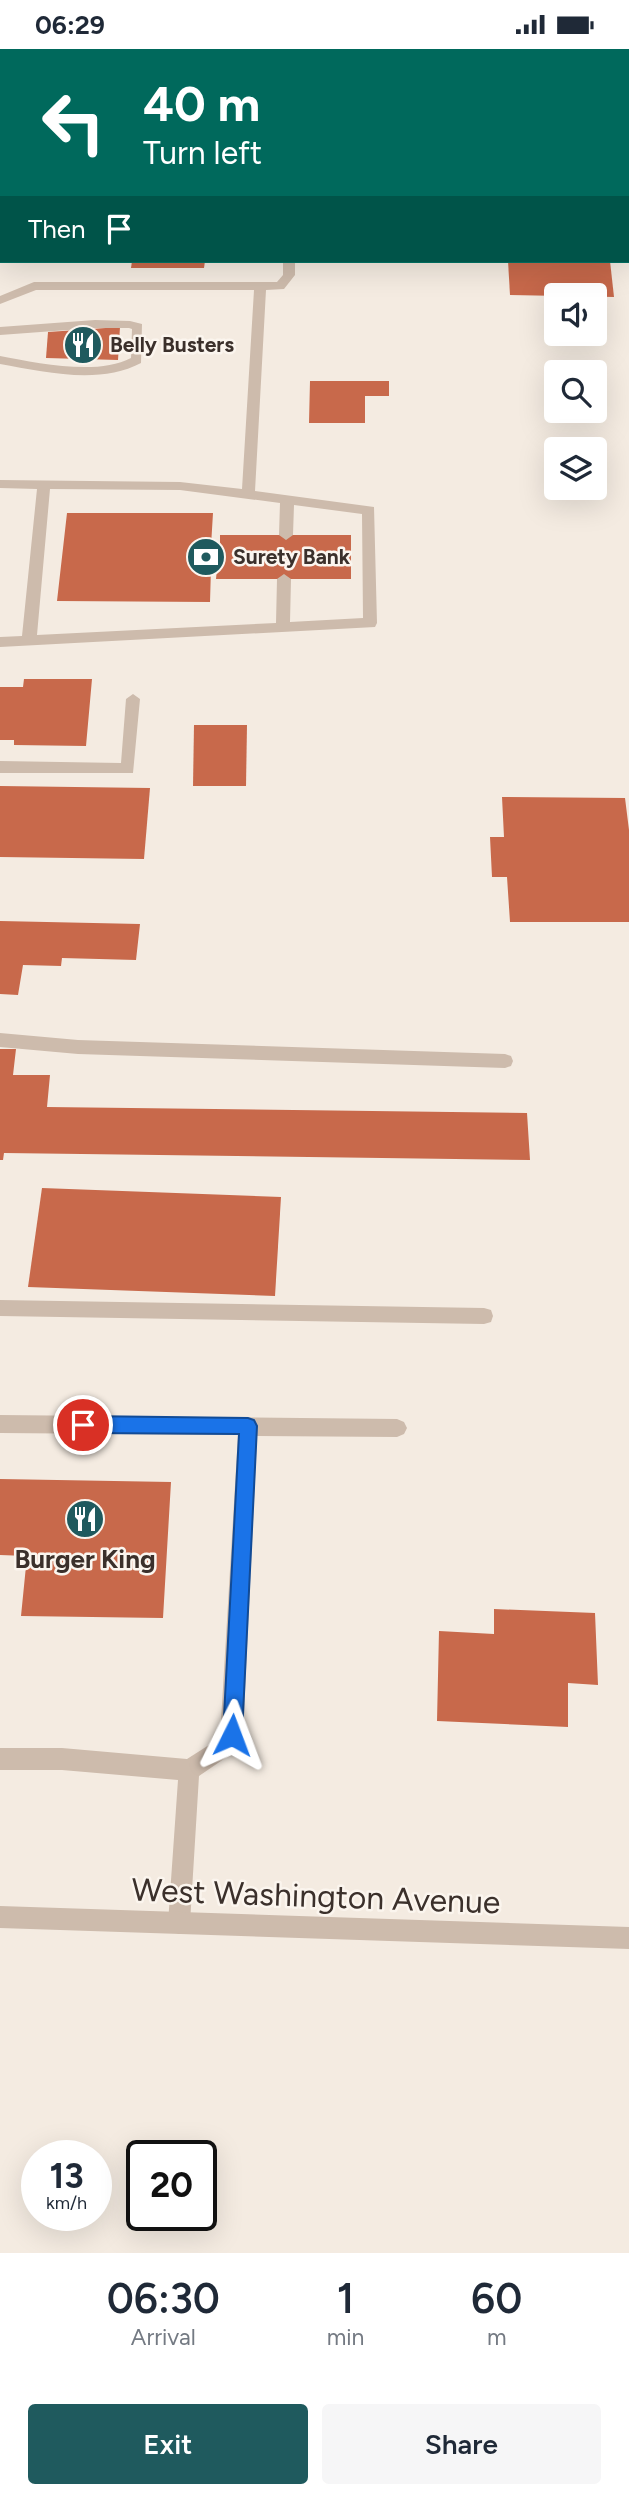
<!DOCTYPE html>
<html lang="en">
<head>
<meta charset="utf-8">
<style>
  :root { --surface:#fff; --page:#f6f6f7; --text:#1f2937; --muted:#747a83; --accent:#1f5a5e }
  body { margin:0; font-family:Figtree,sans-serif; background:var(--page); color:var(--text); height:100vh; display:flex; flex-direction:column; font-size:26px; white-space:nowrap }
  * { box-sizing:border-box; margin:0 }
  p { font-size:23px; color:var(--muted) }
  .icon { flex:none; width:38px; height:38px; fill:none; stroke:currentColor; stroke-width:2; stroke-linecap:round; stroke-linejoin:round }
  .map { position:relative; height:2204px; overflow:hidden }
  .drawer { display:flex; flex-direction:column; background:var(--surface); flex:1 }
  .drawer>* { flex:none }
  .banner { position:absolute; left:0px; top:0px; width:630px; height:214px; box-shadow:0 7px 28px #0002; background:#00695c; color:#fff; overflow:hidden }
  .controls { position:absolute; left:544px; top:234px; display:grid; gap:14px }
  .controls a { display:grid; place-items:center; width:63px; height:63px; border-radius:7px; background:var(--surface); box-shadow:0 7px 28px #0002; font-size:35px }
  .speed { position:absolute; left:21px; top:2091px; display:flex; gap:14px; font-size:35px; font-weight:700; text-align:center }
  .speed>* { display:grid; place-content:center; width:91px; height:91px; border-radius:50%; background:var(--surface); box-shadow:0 7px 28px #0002; line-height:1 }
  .speed small { font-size:18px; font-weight:400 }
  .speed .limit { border:4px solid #111; border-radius:10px; background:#fff; color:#111 }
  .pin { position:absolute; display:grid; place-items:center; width:60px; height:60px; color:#fff; margin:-30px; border:4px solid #fff; border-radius:50%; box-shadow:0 2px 7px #0007 }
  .me { position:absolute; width:77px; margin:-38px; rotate:3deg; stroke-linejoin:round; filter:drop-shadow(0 0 5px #0008) }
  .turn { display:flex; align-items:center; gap:24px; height:147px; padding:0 28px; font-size:32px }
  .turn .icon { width:91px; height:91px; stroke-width:2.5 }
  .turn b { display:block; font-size:49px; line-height:60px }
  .then { display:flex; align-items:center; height:66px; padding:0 28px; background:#0003; gap:14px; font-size:26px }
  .eta { display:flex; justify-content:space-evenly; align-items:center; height:119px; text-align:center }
  .eta b { font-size:42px; font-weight:600; line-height:49px }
  .button { display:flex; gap:14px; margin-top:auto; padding:14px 28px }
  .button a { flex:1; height:80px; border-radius:7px; background:var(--accent); color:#fff; font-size:28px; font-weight:600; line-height:80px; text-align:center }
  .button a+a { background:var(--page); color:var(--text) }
  .status { display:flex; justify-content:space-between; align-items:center; height:49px; padding:0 35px; background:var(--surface); direction:ltr }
  .status svg { height:19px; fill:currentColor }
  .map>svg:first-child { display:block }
  .building { fill:#c8694b }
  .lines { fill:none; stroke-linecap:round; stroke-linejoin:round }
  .lane { fill:#cdbbac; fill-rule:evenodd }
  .street { fill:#cdbbac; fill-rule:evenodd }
  .secondary { fill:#a18a7d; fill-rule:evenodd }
  .primary { fill:#7d675c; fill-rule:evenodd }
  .route { fill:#1a73e8; stroke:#114b97; stroke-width:2 }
  .labels { text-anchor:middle; stroke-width:5; stroke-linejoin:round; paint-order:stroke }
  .far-poi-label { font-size:21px; font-weight:bold; fill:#3b302b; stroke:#fbf5ee; text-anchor:start }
  .poi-label { font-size:26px; font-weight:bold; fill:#3b302b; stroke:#fbf5ee }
  .near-street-label { font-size:32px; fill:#3b302b; stroke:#fbf5ee }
</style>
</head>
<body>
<div class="status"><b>06:29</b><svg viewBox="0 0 49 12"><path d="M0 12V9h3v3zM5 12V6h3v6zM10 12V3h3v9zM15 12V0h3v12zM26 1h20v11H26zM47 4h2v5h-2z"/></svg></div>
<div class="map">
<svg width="629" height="2204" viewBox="0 0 629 2204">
  <rect width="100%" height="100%" fill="#f4ebe1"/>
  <g class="building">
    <path d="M132 212H205L204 219H131Z"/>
    <path d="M508 212H610L614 248 510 246Z"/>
    <path d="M120 278 118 311 46 309 48 283Z"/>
    <path d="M310 332H389V347H365V374H309Z"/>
    <path d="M67 464H213L211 497H220V486H351V530H216L217 519H211L210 553 57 552Z"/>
    <path d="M24 630H92L86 697 14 696V691H0V638H23Z"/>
    <path d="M194 676H247L246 737H193Z"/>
    <path d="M0 737 150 739 144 810 0 808Z"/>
    <path d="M502 748 625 749 629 781V873H510L507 828H492L490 788H504Z"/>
    <path d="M0 872 140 875 136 911 62 909 61 917 23 916 18 946 0 945Z"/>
    <path d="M0 1000H16L13 1026H50L47 1058 527 1064 530 1111 4 1104 3 1111H0Z"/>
    <path d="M42 1139 281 1148 275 1247 28 1238Z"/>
    <path d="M0 1430 171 1433 163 1569 21 1567 27 1507 0 1506Z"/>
    <path d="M494 1560 595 1564 598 1636 568 1634V1678L437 1672 439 1582 494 1585Z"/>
  </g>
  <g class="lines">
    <g class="lane">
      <rect x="628" y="153" width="1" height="8"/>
      <rect x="0" y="166" width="2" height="8"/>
      <path d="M283 212H295V226L284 240 266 241 255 442 374 458 377 574 375 578 0 598V588L22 587 37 440 0 439V431L180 433 242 440 254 241H36L0 255V247L34 233H277L283 226ZM50 440 180 441 280 454 279 486 286 491 293 486 294 456 362 465 363 569 290 573 291 530 284 525 277 530 276 574 37 586Z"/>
      <path d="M95 271 130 272 142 275 141 314C100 336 44 323 0 315V307C37 314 97 327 131 309L132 280 129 279H95L0 286V278Z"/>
      <path d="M133 645 140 650 133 724H0V712L121 714 126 650Z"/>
      <path d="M0 984 78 991 505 1005 511 1007 513 1012 511 1017 505 1019 78 1005 0 998Z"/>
      <path d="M0 1251 484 1259 491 1261 493 1267 491 1273 484 1275 0 1267Z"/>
      <path d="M0 1366 397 1370 404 1373 407 1379 404 1385 397 1388 257 1387 243 1686 234 1703 199 1727 190 1874 187 1882 179 1885 171 1882 168 1874 178 1731 62 1721H0V1699H62L187 1710 220 1689 238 1386 0 1384Z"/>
    </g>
    <path class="street" d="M0 1857 629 1878V1900L0 1879Z"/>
    <g class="secondary">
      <path d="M0 0 6 1 7 2H2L0 6Z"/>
      <rect x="628" y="4" width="1" height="6"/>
    </g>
    <g class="primary">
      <rect x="0" y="85" width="2" height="26"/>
      <path d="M0 126H2L0 142Z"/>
    </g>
  </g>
  <path class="route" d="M83 1367 248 1369 254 1371 257 1377 242 1686 239 1693 232 1696 225 1693 223 1686 239 1385 83 1384 76 1381 74 1376 76 1370Z"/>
  <defs>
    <symbol id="restaurant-disc" viewBox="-11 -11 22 22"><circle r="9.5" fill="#1f5a5e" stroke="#fbf5ee"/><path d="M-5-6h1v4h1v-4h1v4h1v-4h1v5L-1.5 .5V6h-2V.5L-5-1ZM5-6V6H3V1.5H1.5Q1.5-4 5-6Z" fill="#fff"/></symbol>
    <symbol id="bank-disc" viewBox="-11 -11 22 22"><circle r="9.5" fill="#1f5a5e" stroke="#fbf5ee"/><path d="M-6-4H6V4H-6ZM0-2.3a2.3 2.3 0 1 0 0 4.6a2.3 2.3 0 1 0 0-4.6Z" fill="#fff"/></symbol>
  </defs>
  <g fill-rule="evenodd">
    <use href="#restaurant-disc" x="61" y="274" width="44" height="44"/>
    <use href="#bank-disc" x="184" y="486" width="44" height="44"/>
    <use href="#restaurant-disc" x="63" y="1448" width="44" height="44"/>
  </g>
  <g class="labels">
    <g class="far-poi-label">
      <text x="110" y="303">Belly Busters</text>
      <text x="233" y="515">Surety Bank</text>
    </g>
    <g class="poi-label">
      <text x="85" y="1519">Burger King</text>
    </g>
    <g class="near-street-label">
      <text transform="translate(316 1847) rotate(2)" y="11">West Washington Avenue</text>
    </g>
  </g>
</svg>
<div class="controls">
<a><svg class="icon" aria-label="sound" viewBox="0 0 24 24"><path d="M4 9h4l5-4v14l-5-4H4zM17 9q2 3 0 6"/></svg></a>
<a><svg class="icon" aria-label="search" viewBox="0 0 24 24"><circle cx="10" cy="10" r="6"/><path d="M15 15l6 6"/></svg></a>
<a><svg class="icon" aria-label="layers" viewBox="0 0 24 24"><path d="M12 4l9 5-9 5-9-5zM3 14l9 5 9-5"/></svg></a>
</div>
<div class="speed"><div>13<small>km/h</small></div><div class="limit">20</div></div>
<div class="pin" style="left:83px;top:1376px;background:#d93025"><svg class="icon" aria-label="arrive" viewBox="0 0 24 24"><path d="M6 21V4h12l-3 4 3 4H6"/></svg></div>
<svg class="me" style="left:232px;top:1686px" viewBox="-20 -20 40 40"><path d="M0-17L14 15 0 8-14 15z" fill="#1a73e8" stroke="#fff" stroke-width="4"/></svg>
<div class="banner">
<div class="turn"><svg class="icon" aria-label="left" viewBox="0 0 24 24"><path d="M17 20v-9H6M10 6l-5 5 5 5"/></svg><div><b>40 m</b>Turn left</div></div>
<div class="then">Then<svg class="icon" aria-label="arrive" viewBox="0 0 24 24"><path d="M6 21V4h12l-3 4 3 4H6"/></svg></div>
</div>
</div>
<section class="drawer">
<div class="eta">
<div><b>06:30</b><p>Arrival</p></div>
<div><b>1</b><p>min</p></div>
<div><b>60</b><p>m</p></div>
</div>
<div class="button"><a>Exit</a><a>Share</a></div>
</section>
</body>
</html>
